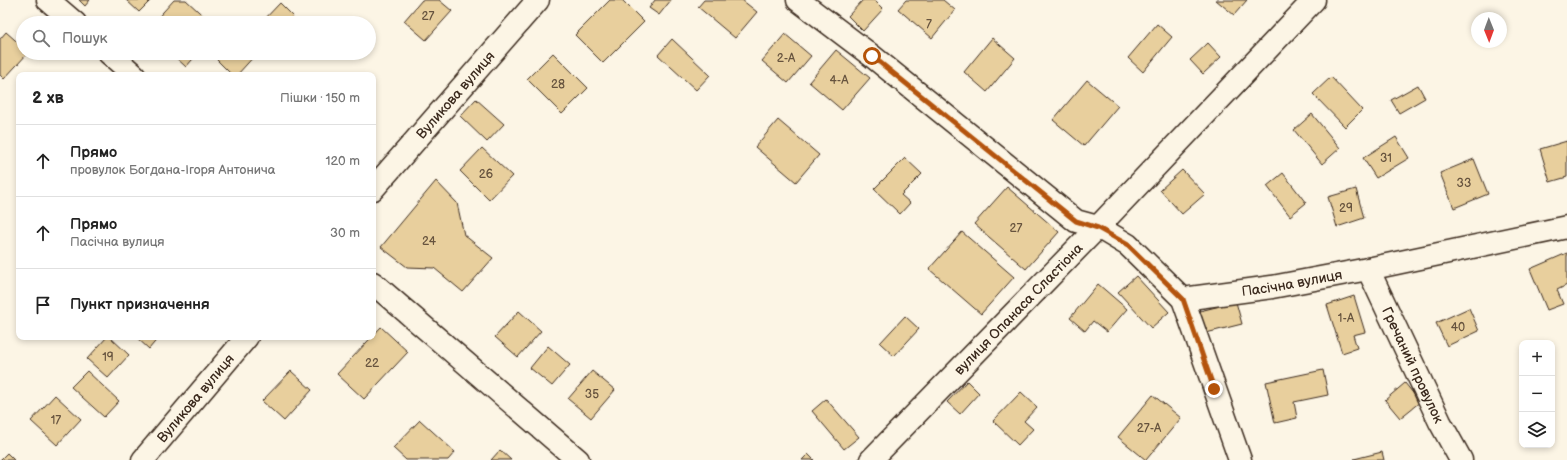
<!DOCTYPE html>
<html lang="uk">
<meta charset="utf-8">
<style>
:root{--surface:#fff;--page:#f2f2f2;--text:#222;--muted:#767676;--line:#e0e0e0}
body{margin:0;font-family:"Balsamiq Sans",sans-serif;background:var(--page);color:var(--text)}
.controls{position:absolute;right:12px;bottom:12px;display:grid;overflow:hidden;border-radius:8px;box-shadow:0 2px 6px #0003}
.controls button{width:36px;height:36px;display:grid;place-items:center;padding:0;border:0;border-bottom:1px solid var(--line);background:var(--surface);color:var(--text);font:20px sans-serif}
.compass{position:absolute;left:1471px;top:12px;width:36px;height:36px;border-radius:50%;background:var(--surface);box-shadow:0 2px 6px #0003;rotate:179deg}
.stop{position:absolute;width:12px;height:12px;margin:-9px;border:3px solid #b45309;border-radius:50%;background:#fff}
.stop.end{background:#b45309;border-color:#fff;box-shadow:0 1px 4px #0008}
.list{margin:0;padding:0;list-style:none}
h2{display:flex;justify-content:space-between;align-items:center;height:52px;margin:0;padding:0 16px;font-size:17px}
h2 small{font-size:13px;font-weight:400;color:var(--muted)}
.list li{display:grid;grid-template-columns:26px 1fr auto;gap:12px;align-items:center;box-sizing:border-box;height:72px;padding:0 16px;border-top:1px solid var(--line)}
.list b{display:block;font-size:15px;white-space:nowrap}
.list p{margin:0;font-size:13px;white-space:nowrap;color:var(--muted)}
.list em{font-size:13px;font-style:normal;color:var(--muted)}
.icon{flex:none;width:22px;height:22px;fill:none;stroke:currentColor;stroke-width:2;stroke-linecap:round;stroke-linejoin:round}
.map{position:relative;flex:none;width:1567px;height:460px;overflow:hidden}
.search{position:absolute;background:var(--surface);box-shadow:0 2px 6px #0003;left:16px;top:16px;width:360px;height:44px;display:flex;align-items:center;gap:10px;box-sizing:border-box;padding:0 14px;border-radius:22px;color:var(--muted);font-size:15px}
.panel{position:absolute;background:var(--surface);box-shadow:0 2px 6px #0003;left:16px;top:72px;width:360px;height:268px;border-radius:8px}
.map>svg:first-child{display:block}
.building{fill:#e8cf9d;stroke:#3b2a1e}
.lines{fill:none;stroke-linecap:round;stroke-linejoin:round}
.minor-casing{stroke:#3b2a1e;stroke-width:25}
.minor{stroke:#fcf5e5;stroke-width:22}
.route{stroke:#b45309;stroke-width:5}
.labels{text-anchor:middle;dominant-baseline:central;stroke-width:3;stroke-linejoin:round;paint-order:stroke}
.number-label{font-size:12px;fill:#66533e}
.street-label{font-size:14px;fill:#3b2a1e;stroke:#fcf5e5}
</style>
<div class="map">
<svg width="1567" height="460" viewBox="0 0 1567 460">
<rect width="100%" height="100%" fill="#fcf5e5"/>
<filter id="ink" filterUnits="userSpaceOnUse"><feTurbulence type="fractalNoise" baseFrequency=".025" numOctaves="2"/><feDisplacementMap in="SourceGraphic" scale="8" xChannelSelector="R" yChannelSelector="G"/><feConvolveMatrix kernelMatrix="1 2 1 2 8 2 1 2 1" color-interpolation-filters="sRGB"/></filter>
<g filter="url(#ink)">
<g class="building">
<polygon points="79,0 90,0 85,6"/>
<polygon points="126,0 151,0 139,12"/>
<polygon points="174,0 186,0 211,23 153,23"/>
<polygon points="422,0 439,0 452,11 426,40 404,21"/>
<polygon points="610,0 622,0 644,22 603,63 575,35"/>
<polygon points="655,0 671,0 659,15 649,8"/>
<polygon points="704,0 742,0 757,12 735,38 698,7"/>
<polygon points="863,0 874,0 883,9 863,31 848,16"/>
<polygon points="906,0 943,0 955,10 932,38 898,9"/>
<polygon points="1216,0 1247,0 1234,15"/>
<polygon points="280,3 293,16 287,23 261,23"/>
<polygon points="1157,24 1172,37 1143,72 1128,58"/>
<polygon points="6,32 23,47 23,53 28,53 4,79 0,75 0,39"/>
<polygon points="785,34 811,56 788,83 762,61"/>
<polygon points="992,38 1015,58 987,92 964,72"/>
<polygon points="672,39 710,75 696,90 658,55"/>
<polygon points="1208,43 1221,57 1203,74 1190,60"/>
<polygon points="836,50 870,78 842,110 809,82"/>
<polygon points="171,53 198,53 186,67"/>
<polygon points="223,53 257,53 237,75 232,75 217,60"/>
<polygon points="553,53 588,88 562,114 527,79"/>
<polygon points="1331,77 1362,110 1345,127 1313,94"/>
<polygon points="1087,80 1118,106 1084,146 1053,120"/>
<polygon points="1418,85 1425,98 1399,113 1391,100"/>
<polygon points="476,99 504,124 487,142 460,116"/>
<polygon points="1312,114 1340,148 1322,164 1294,130"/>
<polygon points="778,120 819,155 796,182 755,147"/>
<polygon points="1396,137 1409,158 1376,178 1363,158"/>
<polygon points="1567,141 1567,177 1550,182 1540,149"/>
<polygon points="482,148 512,176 489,200 460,171"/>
<polygon points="905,158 922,174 901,195 910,203 900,214 874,189"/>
<polygon points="1474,159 1488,194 1454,208 1440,173"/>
<polygon points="1182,170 1205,194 1182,214 1160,190"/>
<polygon points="1283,173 1306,203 1290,216 1267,186"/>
<polygon points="436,181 457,203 464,235 493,258 463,292 434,268 407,267 381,247"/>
<polygon points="1007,187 1059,232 1026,269 974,224"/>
<polygon points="1356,189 1364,218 1337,227 1328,197"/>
<polygon points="962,232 1014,277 981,314 929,269"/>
<polygon points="1567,253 1567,285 1557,290 1563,304 1547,310 1530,269"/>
<polygon points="1136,276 1169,312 1151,328 1118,292"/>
<polygon points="1098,284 1127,309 1107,332 1093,321 1085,331 1070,318"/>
<polygon points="1354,296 1365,332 1353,335 1357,348 1342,353 1327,305"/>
<polygon points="1236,302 1242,324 1206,333 1200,311"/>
<polygon points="1469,308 1479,331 1447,346 1436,323"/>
<polygon points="519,311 541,331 518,357 495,337"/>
<polygon points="905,316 919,329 894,356 880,343"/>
<polygon points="381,327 408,352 364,399 337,374"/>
<polygon points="107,337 110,337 129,355 108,378 87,359"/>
<polygon points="136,337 159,337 149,349"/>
<polygon points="548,346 570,365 552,386 530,368"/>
<polygon points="1323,370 1328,395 1294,402 1297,418 1275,423 1266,382"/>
<polygon points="87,371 119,401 104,417 71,387"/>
<polygon points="291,371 312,390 284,421 262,401"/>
<polygon points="592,371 615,390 591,418 568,399"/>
<polygon points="967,381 979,393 960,414 947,402"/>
<polygon points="1405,383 1420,402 1400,418 1385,400"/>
<polygon points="1021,392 1037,407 1024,421 1033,429 1018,445 993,421"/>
<polygon points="55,395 81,419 57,445 31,421"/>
<polygon points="1153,395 1181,418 1146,460 1118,437"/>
<polygon points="826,399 859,437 844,449 812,411"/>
<polygon points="420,420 455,452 448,460 406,460 393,448"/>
<polygon points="500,450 511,460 491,460"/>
<polygon points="1382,452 1384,460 1355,460 1354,459"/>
<polygon points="7,453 14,460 0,460"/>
<polygon points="808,454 814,460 802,460"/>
</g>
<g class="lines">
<g class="minor-casing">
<g id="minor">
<polyline points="48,0 75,23"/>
<polyline points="798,0 872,56 1076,221 1098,227 1128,245 1183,299 1240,460"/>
<polyline points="109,53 134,75"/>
<path id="s1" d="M373 189 538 0"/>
<path id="s2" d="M1368 269 1440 422 1461 460"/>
<polyline points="373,283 578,460"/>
<path id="s3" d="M1183 299 1272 287 1368 269 1567 227"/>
<path id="s4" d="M143 460 247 337"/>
<path id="s5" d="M871 460 1098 227 1314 0"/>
</g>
</g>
<use href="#minor" class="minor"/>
</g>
</g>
<g class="lines" filter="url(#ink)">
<polyline class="route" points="872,56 1076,221 1098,228 1128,245 1183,299 1214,389"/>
</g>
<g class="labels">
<g class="number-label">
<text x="428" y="16">27</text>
<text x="929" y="24">7</text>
<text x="786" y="58">2-А</text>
<text x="839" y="80">4-А</text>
<text x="558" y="84">28</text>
<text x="1386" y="158">31</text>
<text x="486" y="174">26</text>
<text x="1464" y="183">33</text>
<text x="1346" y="208">29</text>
<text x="1016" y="228">27</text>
<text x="429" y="241">24</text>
<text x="1346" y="318">1-А</text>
<text x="1458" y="327">40</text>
<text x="108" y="357">19</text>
<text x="372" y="363">22</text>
<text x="592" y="394">35</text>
<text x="56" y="420">17</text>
<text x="1149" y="428">27-А</text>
</g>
<g class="street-label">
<text stroke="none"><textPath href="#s1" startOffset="125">Вуликова вулиця</textPath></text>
<text stroke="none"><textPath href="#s3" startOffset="110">Пасічна вулиця</textPath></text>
<text stroke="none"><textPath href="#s5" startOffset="211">вулиця Опанаса Сластіона</textPath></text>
<text stroke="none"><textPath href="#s2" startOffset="106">Гречаний провулок</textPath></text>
<text stroke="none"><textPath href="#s4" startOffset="81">Вуликова вулиця</textPath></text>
</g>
</g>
</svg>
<div class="controls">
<button>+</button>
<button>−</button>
<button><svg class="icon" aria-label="layers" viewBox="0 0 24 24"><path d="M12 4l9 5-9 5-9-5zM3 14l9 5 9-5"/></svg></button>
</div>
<svg class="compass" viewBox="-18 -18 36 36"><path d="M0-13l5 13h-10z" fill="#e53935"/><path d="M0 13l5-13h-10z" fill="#767676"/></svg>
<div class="stop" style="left:872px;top:56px"></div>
<div class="stop end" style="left:1214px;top:389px"></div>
<div class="search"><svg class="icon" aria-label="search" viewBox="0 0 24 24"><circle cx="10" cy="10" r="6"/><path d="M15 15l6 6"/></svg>Пошук</div>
<section class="panel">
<h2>2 хв<small>Пішки · 150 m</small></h2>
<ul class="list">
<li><svg class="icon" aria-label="ahead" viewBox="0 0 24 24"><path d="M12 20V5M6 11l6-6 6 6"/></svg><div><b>Прямо</b><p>провулок Богдана-Ігоря Антонича</p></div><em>120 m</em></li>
<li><svg class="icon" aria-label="ahead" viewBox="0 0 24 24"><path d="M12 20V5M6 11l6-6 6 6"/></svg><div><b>Прямо</b><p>Пасічна вулиця</p></div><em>30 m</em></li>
<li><svg class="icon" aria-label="arrive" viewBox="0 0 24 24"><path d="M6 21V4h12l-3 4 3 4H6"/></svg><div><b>Пункт призначення</b></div></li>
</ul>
</section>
</div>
